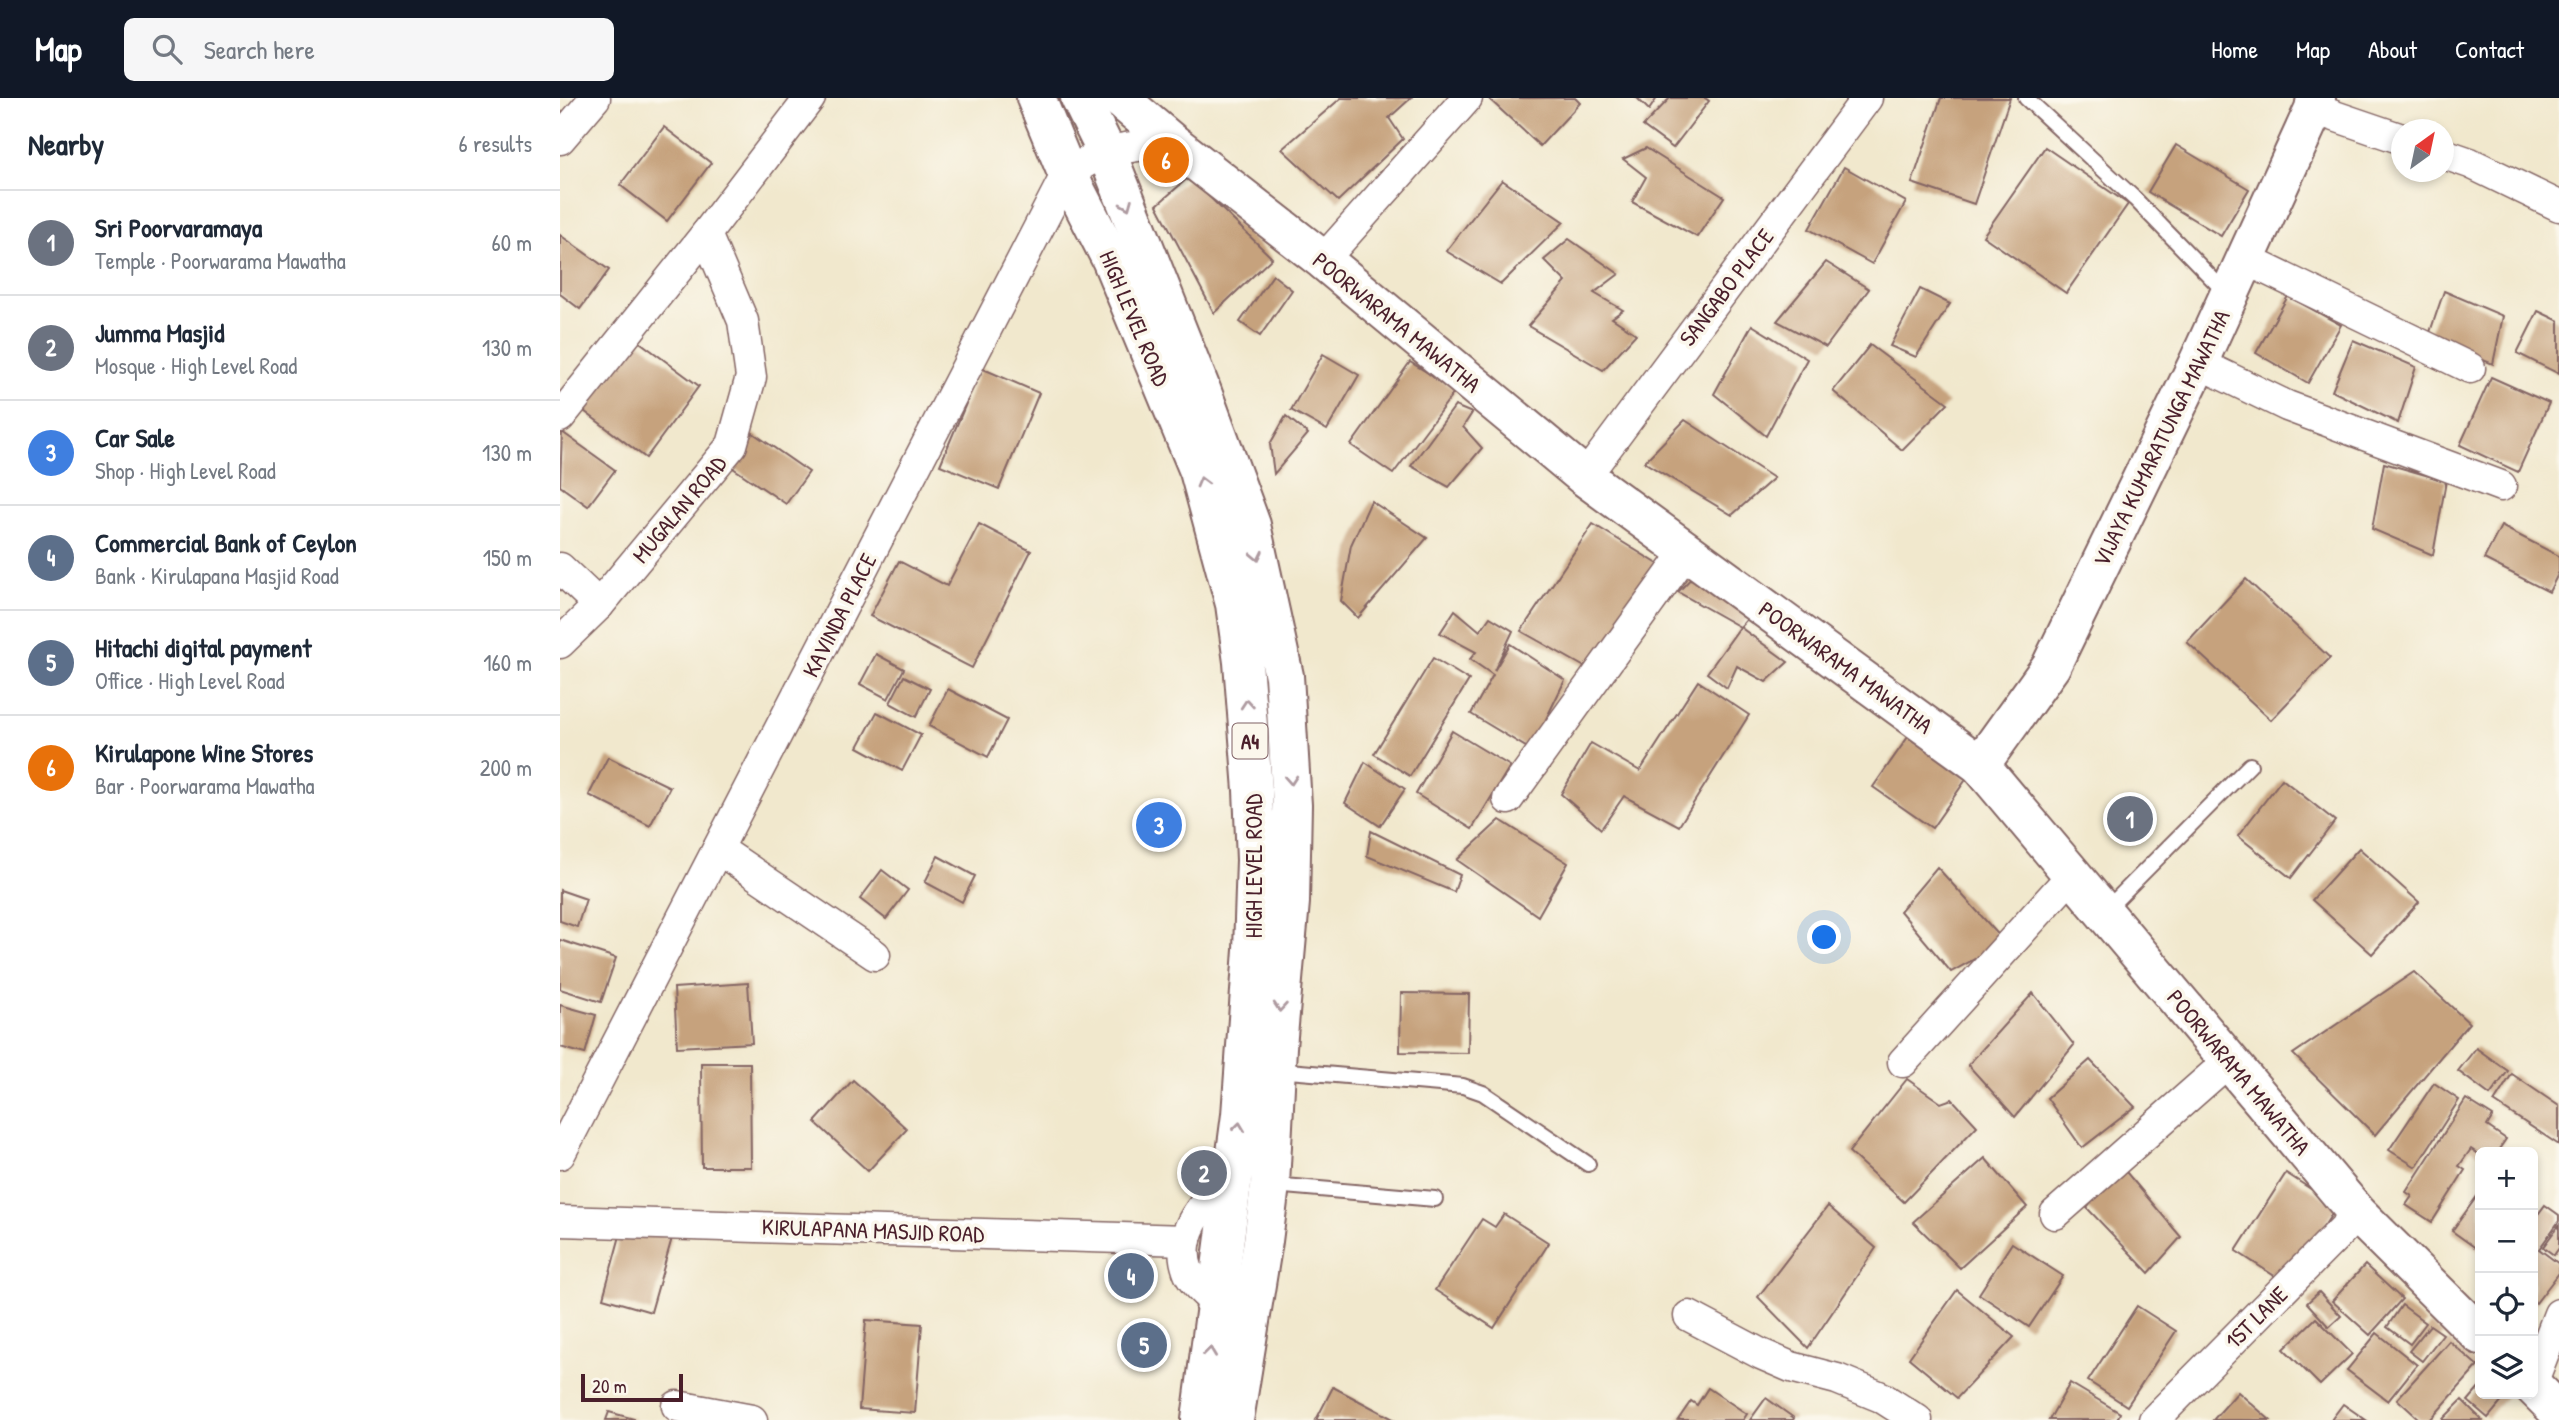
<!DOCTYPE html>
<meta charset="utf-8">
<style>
:root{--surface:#fff;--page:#f6f6f7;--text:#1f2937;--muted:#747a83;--line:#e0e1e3;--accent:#111827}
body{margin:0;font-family:"Patrick Hand",sans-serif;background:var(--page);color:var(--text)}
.controls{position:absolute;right:21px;bottom:21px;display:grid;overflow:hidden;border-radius:10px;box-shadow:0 4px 10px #0003}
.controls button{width:63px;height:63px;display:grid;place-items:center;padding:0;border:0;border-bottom:2px solid var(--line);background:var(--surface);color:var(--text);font:35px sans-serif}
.compass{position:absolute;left:1831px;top:21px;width:63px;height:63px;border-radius:50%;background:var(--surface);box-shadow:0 4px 10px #0003;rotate:33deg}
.scale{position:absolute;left:21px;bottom:18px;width:102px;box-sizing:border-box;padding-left:7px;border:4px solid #4a1f2b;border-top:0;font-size:19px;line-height:24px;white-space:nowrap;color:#4a1f2b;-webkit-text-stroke:5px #fbf7ec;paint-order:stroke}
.you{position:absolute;left:1265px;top:840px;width:24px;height:24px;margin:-18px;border:5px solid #fff;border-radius:50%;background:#1a73e8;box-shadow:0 0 0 10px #1a73e833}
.badge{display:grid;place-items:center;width:46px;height:46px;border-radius:50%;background:var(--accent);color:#fff;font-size:23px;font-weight:700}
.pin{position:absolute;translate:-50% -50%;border:4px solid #fff;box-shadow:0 2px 7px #0006}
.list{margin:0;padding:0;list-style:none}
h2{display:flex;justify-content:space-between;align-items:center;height:91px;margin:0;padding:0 28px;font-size:30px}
h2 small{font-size:23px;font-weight:400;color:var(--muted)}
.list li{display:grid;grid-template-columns:46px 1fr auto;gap:21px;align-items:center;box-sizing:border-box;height:105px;padding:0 28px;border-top:2px solid var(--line)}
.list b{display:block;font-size:26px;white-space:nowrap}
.list p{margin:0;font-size:23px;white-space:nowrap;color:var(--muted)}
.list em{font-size:23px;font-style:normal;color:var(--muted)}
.icon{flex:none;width:38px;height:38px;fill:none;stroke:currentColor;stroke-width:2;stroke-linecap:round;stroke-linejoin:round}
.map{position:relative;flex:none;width:1999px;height:1322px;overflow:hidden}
header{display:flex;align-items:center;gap:42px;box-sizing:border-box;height:98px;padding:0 35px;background:var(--accent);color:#fff}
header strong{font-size:33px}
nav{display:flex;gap:38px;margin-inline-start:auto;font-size:24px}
.search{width:490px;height:63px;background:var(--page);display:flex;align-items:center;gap:18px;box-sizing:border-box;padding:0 24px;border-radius:10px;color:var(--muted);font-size:26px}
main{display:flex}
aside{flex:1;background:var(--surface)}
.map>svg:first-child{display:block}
.building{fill:#c6a27d}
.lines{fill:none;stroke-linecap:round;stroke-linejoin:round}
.service-casing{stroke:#846564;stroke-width:18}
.minor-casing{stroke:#846564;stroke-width:33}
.secondary-casing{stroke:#846564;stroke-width:42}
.trunk-casing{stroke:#846564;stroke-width:42}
.service{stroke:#fff;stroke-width:14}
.minor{stroke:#fff;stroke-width:30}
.secondary{stroke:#fff;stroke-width:38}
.trunk{stroke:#fff;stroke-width:38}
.oneway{stroke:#ae9aa0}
.labels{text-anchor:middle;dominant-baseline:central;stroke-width:7;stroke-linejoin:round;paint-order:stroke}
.shield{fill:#fbf7ec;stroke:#7f6065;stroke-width:2}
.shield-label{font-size:21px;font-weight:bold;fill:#4a1f2b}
.street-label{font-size:23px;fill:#4a1f2b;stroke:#fbf7ec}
</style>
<header>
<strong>Map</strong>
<div class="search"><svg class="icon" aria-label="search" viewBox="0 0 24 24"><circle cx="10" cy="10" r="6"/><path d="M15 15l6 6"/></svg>Search here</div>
<nav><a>Home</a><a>Map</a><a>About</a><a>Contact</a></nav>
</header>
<main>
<aside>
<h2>Nearby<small>6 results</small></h2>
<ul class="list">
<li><span class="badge" style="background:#6b7280">1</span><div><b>Sri Poorvaramaya</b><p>Temple · Poorwarama Mawatha</p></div><em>60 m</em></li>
<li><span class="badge" style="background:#6b7280">2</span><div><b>Jumma Masjid</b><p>Mosque · High Level Road</p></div><em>130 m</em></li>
<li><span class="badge" style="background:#3f7fe0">3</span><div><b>Car Sale</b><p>Shop · High Level Road</p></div><em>130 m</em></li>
<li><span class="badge" style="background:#5c6f8a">4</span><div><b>Commercial Bank of Ceylon</b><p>Bank · Kirulapana Masjid Road</p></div><em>150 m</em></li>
<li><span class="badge" style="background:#5c6f8a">5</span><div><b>Hitachi digital payment</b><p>Office · High Level Road</p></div><em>160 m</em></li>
<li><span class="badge" style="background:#e8710a">6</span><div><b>Kirulapone Wine Stores</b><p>Bar · Poorwarama Mawatha</p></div><em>200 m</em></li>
</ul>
</aside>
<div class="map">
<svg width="1999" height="1322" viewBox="0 0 1999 1322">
<rect width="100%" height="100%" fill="#fbf7ec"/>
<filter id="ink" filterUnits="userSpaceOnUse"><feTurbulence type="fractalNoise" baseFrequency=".0143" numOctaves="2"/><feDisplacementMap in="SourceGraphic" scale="14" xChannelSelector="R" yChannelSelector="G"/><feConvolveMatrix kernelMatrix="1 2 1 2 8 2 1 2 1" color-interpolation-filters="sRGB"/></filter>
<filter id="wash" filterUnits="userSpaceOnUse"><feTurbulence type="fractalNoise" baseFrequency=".00686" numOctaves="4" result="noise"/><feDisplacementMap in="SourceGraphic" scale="28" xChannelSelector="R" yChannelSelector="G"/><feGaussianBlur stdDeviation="1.57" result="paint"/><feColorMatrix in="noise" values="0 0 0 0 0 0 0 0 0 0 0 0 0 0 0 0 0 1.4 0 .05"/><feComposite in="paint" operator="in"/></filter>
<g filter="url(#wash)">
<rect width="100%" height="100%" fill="#f1e8cd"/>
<g id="blocks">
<g class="building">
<polygon points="781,0 851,0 829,20 843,41 778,103 722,51"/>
<polygon points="928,0 1015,0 1020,5 980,48"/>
<polygon points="1077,0 1097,0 1089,12"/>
<polygon points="1110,0 1145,0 1149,3 1113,50 1083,28"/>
<polygon points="1381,0 1450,0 1414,106 1352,85"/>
<polygon points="104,29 151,65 107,123 60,87"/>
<polygon points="1616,47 1689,91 1661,138 1588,94"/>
<polygon points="1485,49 1568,106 1506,195 1423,138"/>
<polygon points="1086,50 1164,99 1137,139 1072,104 1086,79 1063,61"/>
<polygon points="1284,69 1346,104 1312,166 1249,131"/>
<polygon points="629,79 712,160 654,215 597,107"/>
<polygon points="942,82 1004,124 941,186 886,153"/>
<polygon points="0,137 49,172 20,211 0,196"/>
<polygon points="1009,141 1059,176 1034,195 1063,212 1052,220 1076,236 1043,272 968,228 1006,184 984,162"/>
<polygon points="1266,164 1309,191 1266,249 1217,223"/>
<polygon points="713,177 732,192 700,238 680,224"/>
<polygon points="1360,191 1390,206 1356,259 1330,248"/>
<polygon points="1884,193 1943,218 1933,266 1868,240"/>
<polygon points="1728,198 1781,227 1748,285 1696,255"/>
<polygon points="1978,213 1999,223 1999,276 1957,255"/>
<polygon points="1192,227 1247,261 1206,338 1154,296"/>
<polygon points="77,242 139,288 86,360 24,313"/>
<polygon points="1793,242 1856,269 1838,325 1772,293"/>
<polygon points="1310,247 1388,305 1342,352 1273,293"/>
<polygon points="763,256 799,277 767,332 731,312"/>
<polygon points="850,264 896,292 833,376 791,347"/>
<polygon points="421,270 479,295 439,391 380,367"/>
<polygon points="1931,279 1989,305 1958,374 1900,347"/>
<polygon points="895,308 912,315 903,329 922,350 889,389 851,368"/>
<polygon points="726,318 748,336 714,376 710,346"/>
<polygon points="1125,322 1214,380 1172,417 1084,364"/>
<polygon points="2,334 55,372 28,408 0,388"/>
<polygon points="193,335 249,374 226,406 170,368"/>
<polygon points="1824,365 1886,383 1873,457 1812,431"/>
<polygon points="811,403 867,440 798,520 781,503 791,447"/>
<polygon points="419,426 471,453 412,570 310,518 339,463 387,488"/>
<polygon points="1033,426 1106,471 1030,572 961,533"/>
<polygon points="1941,428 1999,458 1999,474 1989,494 1924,461"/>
<polygon points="1138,473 1196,511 1180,529 1228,564 1206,584 1177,568 1167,590 1147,575 1180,529 1118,494"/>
<polygon points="1686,481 1770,560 1711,622 1627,544"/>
<polygon points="895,512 920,533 930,519 953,533 934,573 950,546 1005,582 971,652 911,616 933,577 910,561 916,554 880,535"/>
<polygon points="316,556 344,571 328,601 300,586"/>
<polygon points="873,560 909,582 850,678 814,656"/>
<polygon points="344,578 370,591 356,619 330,605"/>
<polygon points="1138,583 1189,617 1119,728 1064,698 1041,731 1001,696 1031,645 1080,673"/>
<polygon points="388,591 447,622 428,659 369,628"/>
<polygon points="317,614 361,637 342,673 298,649"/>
<polygon points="892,633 950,668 912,731 856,696"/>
<polygon points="1348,639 1407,680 1372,730 1313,689"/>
<polygon points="48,659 110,689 90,728 29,697"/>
<polygon points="805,664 845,691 820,728 785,705"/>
<polygon points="1722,681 1775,723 1731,780 1678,738"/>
<polygon points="940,722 1008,765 978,818 897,762"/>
<polygon points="811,733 900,777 894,794 807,758"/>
<polygon points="1799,750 1859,804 1812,856 1752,802"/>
<polygon points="378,758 415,778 402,804 365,784"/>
<polygon points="1377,769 1445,844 1391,874 1340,813"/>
<polygon points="322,772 348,792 326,821 300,801"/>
<polygon points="0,792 26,801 17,829 0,823"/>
<polygon points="0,842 56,860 41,904 0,891"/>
<polygon points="1854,874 1909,925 1815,1037 1733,956"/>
<polygon points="188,885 192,945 117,949 114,890"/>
<polygon points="841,895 909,896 908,955 840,954"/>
<polygon points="1473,895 1514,947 1455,1019 1408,967"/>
<polygon points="0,907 36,917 25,956 0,949"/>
<polygon points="1916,950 1948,973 1930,997 1898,973"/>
<polygon points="1530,962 1575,1009 1522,1050 1487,1000"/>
<polygon points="141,965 190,965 191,1069 142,1069"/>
<polygon points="1952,976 1999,1008 1999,1047 1934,1004"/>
<polygon points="1347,981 1381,1005 1392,1001 1417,1028 1344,1104 1289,1054"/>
<polygon points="293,982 347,1031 308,1073 255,1024"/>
<polygon points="1874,985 1899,1002 1856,1069 1829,1052"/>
<polygon points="1906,1001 1933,1018 1927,1028 1946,1041 1937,1054 1920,1054 1920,1057 1911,1051 1899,1068 1905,1072 1872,1124 1846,1107 1852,1098 1846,1094"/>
<polygon points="1425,1060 1467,1109 1400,1170 1353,1124"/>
<polygon points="1561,1068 1621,1139 1589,1175 1527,1110"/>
<polygon points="1726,1075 1777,1108 1727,1186 1676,1153"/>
<polygon points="1920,1094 1920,1153 1892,1133"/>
<polygon points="1985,1107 1999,1117 1999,1123 1979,1151 1999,1166 1999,1175 1976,1205 1973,1203 1973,1123"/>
<polygon points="1268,1108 1316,1150 1248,1250 1198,1199"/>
<polygon points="944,1116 989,1145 934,1230 875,1192 922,1121 935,1129"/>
<polygon points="63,1127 112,1140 91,1214 43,1200"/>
<polygon points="1999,1127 1999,1150 1994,1157 1983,1149"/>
<polygon points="1452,1145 1503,1178 1469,1229 1419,1196"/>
<polygon points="1805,1167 1842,1201 1810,1237 1772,1203"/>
<polygon points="1397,1192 1454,1239 1397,1300 1349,1260"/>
<polygon points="1759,1194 1781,1218 1769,1229 1747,1205"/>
<polygon points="1842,1207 1866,1225 1850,1246 1827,1229"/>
<polygon points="1577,1208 1616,1233 1567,1308 1528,1283"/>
<polygon points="1756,1220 1792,1256 1760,1287 1724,1251"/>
<polygon points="306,1222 362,1226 355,1315 299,1311"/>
<polygon points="1870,1227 1883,1236 1862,1263 1849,1253"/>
<polygon points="1817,1235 1857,1267 1828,1303 1787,1272"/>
<polygon points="1889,1243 1918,1268 1870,1322 1860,1322 1837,1301"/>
<polygon points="1510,1285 1560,1315 1557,1322 1489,1322"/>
<polygon points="773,1289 835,1322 756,1322"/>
<polygon points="1920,1289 1920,1296 1948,1296 1928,1320 1908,1303"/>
<polygon points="1148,1290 1187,1316 1183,1322 1118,1322 1131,1303 1137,1307"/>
<polygon points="1678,1294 1710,1322 1653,1322"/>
<polygon points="1206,1300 1234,1320 1233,1322 1190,1322"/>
<polygon points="1902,1302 1922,1322 1882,1322"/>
<polygon points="1783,1306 1806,1322 1771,1322"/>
<polygon points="49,1314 74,1321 74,1322 46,1322"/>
</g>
</g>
</g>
<g filter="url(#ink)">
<use href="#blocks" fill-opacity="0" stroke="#846564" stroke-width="2"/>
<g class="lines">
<g class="service-casing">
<g id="service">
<polyline points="1466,0 1575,101 1668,197"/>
<polyline points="1545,813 1690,667"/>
<polyline points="717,972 903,988 923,995 1028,1066"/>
<polyline points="713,1087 875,1101"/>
</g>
</g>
<g class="minor-casing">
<g id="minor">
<polyline points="1754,11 1842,41"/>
<polyline points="0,41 35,0"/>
<polyline points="1884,56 1910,65 1999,108"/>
<polyline points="1685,161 1910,270"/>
<polyline points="763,162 907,0"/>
<polyline points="1638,265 1727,308 1941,388"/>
<polyline points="0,319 146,136 250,0"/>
<polyline points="1025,379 1307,0"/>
<polyline points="0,470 39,507"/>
<polyline points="0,545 39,507 172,347 191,279 183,223 146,136"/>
<polyline points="948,701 1127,453"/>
<polyline points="158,751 315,857"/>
<polyline points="1343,964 1513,776"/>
<polyline points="0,1056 507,75 546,53 610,43"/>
<polyline points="1495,1116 1670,962"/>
<polyline points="0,1123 626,1142"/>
<path d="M656 1206C648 1197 632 1185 628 1173 613 1132 648 1102 673 1075"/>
<polyline points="1129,1218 1201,1256 1231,1269 1277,1281 1321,1299 1357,1322"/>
<polyline points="1973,1283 1999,1216"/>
<polyline points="117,1308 192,1322"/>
<polyline points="1594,1322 1798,1116"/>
</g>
</g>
<g class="secondary-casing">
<g id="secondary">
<polyline points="559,0 610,43 763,162 1025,379 1420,667 1798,1116 1920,1237"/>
<polyline points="1420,667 1491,568 1638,265 1754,11 1756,0"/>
<polyline points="1973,1288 1999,1314"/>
</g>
</g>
<g class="trunk-casing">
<g id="trunk">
<polyline points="476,0 507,75 551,161 639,373 675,506 683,564 693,692 696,762 693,852 681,1017 641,1322"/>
<polyline points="520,0 546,53 642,294 691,427 724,578 732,707 730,804 717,949 710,1087 703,1143 674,1322"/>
</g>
</g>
<use href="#service" class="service"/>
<use href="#minor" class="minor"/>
<use href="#secondary" class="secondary"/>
<use href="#trunk" class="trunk"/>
</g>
<defs><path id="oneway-chevron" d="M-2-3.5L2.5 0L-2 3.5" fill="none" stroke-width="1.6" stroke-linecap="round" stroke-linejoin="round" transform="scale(1.75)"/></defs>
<g class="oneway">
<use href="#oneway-chevron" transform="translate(567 107) rotate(68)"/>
<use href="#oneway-chevron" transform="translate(642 384) rotate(-105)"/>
<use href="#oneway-chevron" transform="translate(697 458) rotate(78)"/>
<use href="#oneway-chevron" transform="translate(687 606) rotate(-95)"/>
<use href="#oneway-chevron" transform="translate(731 682) rotate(86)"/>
<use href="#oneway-chevron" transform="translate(720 909) rotate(95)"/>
<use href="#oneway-chevron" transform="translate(679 1029) rotate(-83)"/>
<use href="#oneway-chevron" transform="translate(650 1254) rotate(-83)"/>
</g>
</g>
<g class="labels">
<rect class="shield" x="672.5" y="625.5" width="35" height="35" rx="5"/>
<g class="shield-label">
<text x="690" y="643">A4</text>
</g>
<g class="street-label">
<text transform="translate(1166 189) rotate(-53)">SANGABO PLACE</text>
<text transform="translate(575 220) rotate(67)">HIGH LEVEL ROAD</text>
<text transform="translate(837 224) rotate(39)">POORWARAMA MAWATHA</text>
<text transform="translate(1601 340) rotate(-64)">VIJAYA KUMARATUNGA MAWATHA</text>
<text transform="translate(119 411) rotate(-50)">MUGALAN ROAD</text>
<text transform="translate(279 517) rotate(-63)">KAVINDA PLACE</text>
<text transform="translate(1286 569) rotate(36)">POORWARAMA MAWATHA</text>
<text transform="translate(693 768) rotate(-90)">HIGH LEVEL ROAD</text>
<text transform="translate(1679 974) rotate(50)">POORWARAMA MAWATHA</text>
<text transform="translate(313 1132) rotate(2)">KIRULAPANA MASJID ROAD</text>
<text transform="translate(1696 1219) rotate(-45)">1ST LANE</text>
</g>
</g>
</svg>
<div class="controls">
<button>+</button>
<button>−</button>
<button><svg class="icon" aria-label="locate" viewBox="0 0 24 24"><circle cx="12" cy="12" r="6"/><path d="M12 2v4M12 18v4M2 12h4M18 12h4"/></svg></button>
<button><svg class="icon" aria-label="layers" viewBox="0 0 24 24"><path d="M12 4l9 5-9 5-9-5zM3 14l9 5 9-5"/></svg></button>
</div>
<svg class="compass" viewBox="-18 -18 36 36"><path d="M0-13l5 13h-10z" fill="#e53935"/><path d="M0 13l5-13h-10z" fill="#747a83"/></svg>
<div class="scale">20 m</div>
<div class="you"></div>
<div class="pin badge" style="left:1570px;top:721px;background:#6b7280">1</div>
<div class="pin badge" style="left:644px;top:1075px;background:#6b7280">2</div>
<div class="pin badge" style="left:599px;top:727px;background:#3f7fe0">3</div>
<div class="pin badge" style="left:571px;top:1178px;background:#5c6f8a">4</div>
<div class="pin badge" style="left:584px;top:1247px;background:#5c6f8a">5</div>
<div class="pin badge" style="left:606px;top:62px;background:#e8710a">6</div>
</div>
</main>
